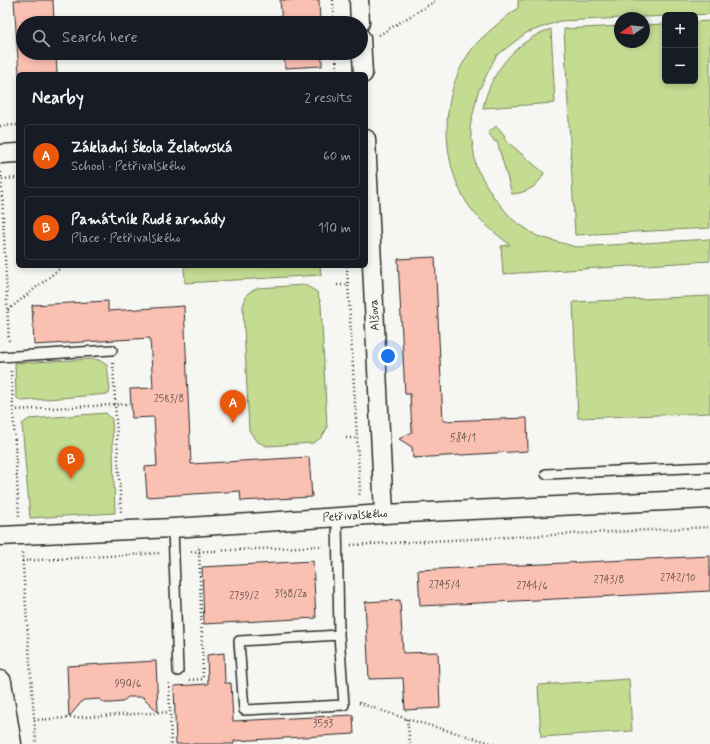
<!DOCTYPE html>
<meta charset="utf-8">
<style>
:root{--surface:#171b24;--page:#20242c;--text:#f1f3f6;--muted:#9ea1a6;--line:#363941;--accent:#ea580c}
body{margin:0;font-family:Mynerve,sans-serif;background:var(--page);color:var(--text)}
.controls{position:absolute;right:12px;top:12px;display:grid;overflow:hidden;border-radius:6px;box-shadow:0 2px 6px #0003}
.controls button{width:36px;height:36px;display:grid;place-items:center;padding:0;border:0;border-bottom:1px solid var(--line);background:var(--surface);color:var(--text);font:20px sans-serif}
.compass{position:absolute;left:614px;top:12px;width:36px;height:36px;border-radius:50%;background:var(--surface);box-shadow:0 2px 6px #0003;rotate:256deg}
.you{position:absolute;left:388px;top:356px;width:14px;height:14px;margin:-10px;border:3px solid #fff;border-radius:50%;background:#1a73e8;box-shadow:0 0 0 6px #1a73e833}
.badge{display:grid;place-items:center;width:26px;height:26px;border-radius:50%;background:var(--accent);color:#fff;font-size:13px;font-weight:700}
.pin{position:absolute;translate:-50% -33px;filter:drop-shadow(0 1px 2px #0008)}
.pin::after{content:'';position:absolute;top:21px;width:14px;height:12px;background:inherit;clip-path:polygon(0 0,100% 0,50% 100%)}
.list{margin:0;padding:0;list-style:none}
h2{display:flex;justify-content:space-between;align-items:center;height:52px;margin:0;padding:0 16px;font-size:17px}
h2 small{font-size:13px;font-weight:400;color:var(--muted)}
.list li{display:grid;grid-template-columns:26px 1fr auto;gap:12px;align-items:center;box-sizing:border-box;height:64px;margin:0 8px 8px;padding:0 8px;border:1px solid var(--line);border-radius:6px}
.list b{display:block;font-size:15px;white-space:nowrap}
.list p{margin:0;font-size:13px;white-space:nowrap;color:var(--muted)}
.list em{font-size:13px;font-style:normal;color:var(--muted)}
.icon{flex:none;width:22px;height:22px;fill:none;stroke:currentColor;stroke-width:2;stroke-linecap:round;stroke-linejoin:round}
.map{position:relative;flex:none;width:710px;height:744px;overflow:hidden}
.search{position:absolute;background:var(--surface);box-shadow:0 2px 6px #0003;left:16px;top:16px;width:352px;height:44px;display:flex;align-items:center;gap:10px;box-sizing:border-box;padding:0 14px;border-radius:22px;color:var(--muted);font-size:15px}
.panel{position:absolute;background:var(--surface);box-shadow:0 2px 6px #0003;left:16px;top:72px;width:352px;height:196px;border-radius:6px}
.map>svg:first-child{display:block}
.green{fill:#c4dc92;stroke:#78845e}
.building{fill:#fac0b1;stroke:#2b2b2b}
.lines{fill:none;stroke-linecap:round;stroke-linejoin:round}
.service-casing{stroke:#2b2b2b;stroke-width:12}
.minor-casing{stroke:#2b2b2b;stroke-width:21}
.secondary-casing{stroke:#2b2b2b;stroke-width:25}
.path{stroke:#2b2b2b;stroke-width:2.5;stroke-dasharray:1 3;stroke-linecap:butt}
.service{stroke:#f6f6f2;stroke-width:9}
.minor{stroke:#f6f6f2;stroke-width:18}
.secondary{stroke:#f6f6f2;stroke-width:22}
.labels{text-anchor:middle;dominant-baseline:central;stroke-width:3;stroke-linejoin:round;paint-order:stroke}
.number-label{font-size:10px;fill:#5f504c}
.street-label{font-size:12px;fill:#2b2b2b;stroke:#f6f6f2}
</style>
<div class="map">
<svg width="710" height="744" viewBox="0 0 710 744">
<rect width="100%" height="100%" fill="#f6f6f2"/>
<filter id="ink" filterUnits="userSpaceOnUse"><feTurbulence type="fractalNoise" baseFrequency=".025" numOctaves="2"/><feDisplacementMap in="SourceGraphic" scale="8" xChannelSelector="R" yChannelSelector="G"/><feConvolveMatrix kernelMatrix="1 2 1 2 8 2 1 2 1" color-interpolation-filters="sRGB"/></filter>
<g filter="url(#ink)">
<g class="green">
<path d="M518 0H710V14L560 21 526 33 496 56 478 92 470 127 476 167 492 195 513 220 537 236 576 247 710 239V261L503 274 501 246 510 245C494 232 478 220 467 203 438 157 440 85 477 43 489 30 504 19 518 8Z"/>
<polygon points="710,21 710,228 575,235 564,29 620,26 620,42 644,42 644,25 665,24 665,81 695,81 695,22"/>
<path d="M551 29 555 103 483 108C490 73 516 40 551 29Z"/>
<path d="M497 126 505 136 503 138 544 173C538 187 526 193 512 194L497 141 495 142 488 132Z"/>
<polygon points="184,266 320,266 321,275 185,283"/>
<polygon points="305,285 317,292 321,304 327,428 322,437 313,443 267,446 256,441 249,430 243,306 247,294 257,288"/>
<polygon points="710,296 710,413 578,418 573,302"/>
<polygon points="92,359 99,360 107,365 110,390 109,394 22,401 18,399 16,396 15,363"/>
<polygon points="106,413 112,419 115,513 30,518 22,424 29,419"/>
<polygon points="629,679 632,731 541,737 538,685"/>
</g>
<g class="building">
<polygon points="14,0 53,0 54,23 23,23 23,53 56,53 57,74 19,74"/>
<polygon points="280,0 319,0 320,23 282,23"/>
<polygon points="284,53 322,53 322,66 285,68"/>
<polygon points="435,257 443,421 527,418 528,451 413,458 412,447 399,439 412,432 410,394 405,394 398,259"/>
<polygon points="108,301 108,311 184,306 191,464 309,457 312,497 241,501 240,491 147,497 145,467 157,466 154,417 132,418 130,389 153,388 150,338 34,345 32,305"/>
<polygon points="710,556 710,591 420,606 418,570"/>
<polygon points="313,561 316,618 204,624 202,567"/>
<polygon points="400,600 403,653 438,652 440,708 405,710 403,678 369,679 365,602"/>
<polygon points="224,653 225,683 231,683 233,721 353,715 354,734 234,741 234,744 176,744 174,686 208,684 207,655"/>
<polygon points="156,661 158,712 143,697 128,697 122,702 112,703 104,703 100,699 83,700 69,717 67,666"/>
</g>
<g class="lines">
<g class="service-casing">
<g id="service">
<polyline points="0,357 112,350"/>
<polyline points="546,474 710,467"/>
<polyline points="337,518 339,635 239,641 244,710 344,705 339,635"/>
<polyline points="173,528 178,671"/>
</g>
</g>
<g class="minor-casing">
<g id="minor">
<polyline points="359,0 360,23"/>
<polyline points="361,38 363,74"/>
<polyline points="366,139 384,514"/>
<polyline points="0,154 18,153"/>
<polyline points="0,536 173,528 384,514 710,499"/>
</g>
</g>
<g class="secondary-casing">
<polyline id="secondary" points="0,682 10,744"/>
</g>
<g class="path">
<polyline points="333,0 334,23"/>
<polyline points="379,35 437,0"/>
<polyline points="336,53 337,74"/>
<polyline points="0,126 18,125"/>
<polyline points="1,172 9,342"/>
<polyline points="2,179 18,178"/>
<polyline points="347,266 360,490 359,497"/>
<polyline points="337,285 348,285"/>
<polyline points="8,310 63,266"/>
<polyline points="113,363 121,512"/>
<polyline points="11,371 19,516"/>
<polyline points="13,410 131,404"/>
<polyline points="346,438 357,438"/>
<polyline points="351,545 710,527"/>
<polyline points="187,552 324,546"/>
<polyline points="22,553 36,744"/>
<polyline points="22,561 160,553"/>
<polyline points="189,680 203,679 199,545"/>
<polyline points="169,683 171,744"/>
<polyline points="359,703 407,719 495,744"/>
<polyline points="407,719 410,744"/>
<polyline points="34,720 169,712"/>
</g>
<use href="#service" class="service"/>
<use href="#minor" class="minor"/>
<use href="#secondary" class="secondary"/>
</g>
</g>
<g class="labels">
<g class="number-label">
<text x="169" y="399">2583/8</text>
<text x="463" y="438">584/1</text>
<text x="678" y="578">2742/10</text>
<text x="609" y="580">2743/8</text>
<text x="445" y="585">2745/4</text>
<text x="532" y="586">2744/6</text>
<text x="291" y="594">3138/2a</text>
<text x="244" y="596">2759/2</text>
<text x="128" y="684">990/6</text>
<text x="323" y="724">3553</text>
</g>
<g class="street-label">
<text transform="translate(375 315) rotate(-93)">Alšova</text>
<text transform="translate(355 516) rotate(-4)">Petřivalského</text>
</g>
</g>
</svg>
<div class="controls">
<button>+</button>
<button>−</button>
</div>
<svg class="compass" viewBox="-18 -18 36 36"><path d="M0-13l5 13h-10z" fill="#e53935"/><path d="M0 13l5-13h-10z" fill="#9ea1a6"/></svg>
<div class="you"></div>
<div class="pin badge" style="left:233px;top:423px">A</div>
<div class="pin badge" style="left:71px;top:479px">B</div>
<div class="search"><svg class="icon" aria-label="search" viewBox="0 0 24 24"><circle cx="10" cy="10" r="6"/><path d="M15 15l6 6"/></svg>Search here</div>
<section class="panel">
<h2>Nearby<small>2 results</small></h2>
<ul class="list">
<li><span class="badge">A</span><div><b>Základní škola Želatovská</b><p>School · Petřivalského</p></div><em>60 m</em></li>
<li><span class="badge">B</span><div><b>Památník Rudé armády</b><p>Place · Petřivalského</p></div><em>110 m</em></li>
</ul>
</section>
</div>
